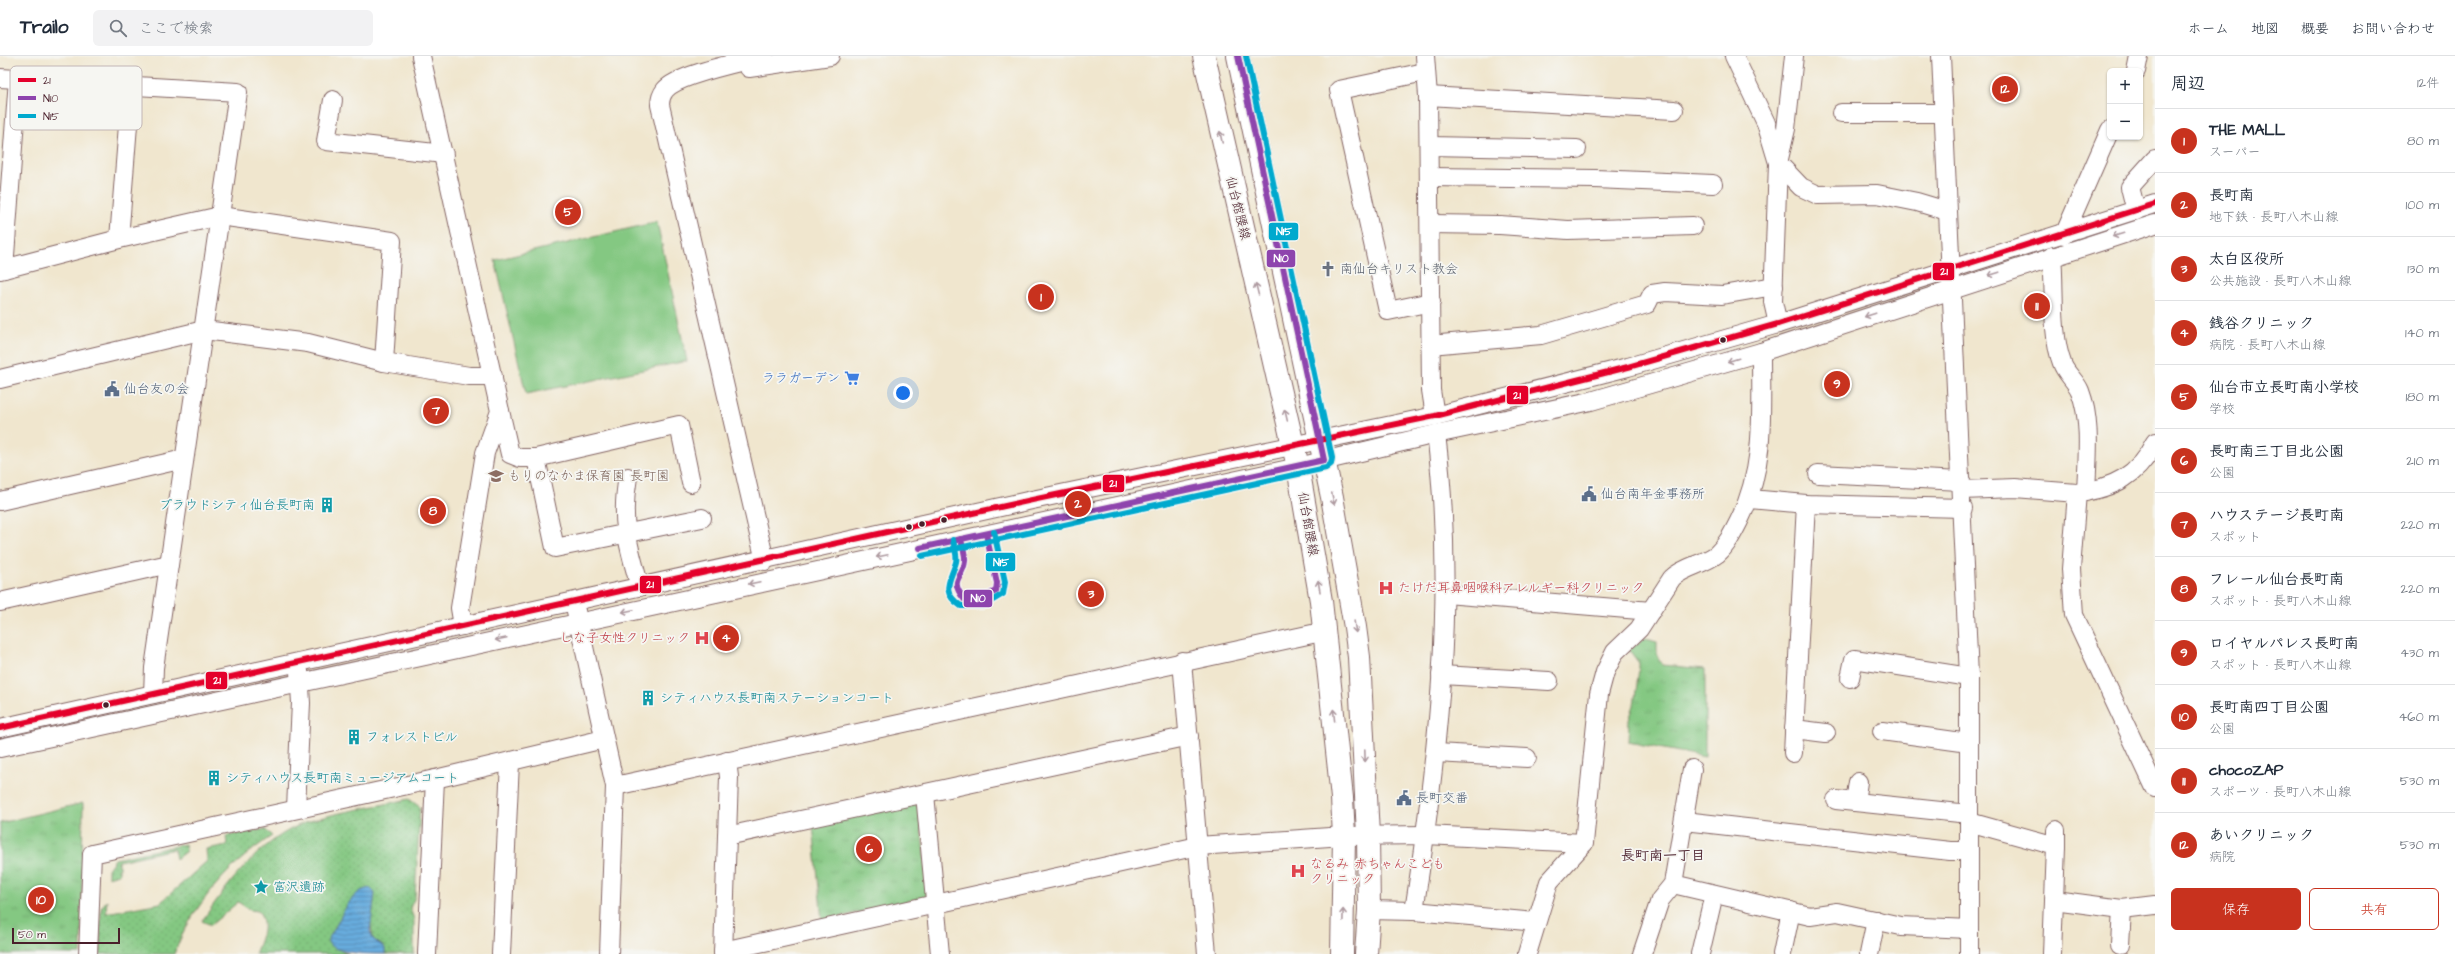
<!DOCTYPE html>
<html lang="ja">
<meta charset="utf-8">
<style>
:root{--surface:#fff;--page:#f2f2f3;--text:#1f2937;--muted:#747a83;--line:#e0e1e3;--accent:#c8321e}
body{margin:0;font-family:"Architects Daughter","Klee One",sans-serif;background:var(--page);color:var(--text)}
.controls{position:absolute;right:12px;top:12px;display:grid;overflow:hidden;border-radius:6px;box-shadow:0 1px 3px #0004}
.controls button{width:36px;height:36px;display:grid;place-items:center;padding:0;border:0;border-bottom:1px solid var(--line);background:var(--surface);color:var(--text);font:20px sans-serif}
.scale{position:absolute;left:12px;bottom:10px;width:108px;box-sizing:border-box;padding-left:4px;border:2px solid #4a1f2b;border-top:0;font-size:11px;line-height:14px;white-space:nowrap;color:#4a1f2b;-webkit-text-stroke:3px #f6f6f2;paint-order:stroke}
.you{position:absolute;left:903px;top:337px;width:14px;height:14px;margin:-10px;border:3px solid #fff;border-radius:50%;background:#1a73e8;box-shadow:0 0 0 6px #1a73e833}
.badge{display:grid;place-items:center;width:26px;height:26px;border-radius:50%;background:var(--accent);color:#fff;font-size:13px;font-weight:700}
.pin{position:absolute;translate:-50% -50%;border:2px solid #fff;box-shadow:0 1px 4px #0006}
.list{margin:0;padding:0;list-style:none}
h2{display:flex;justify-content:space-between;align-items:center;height:52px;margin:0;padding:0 16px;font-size:17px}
h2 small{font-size:13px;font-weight:400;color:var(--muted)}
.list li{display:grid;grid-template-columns:26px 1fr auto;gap:12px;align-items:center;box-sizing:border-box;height:64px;padding:0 16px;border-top:1px solid var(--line)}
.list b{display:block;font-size:15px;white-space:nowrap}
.list p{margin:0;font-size:13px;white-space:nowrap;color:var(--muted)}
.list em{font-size:13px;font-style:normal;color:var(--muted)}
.actions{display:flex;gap:8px;padding:12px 16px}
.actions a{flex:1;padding:9px 0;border:1px solid var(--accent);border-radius:6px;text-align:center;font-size:14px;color:var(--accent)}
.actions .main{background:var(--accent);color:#fff}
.icon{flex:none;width:22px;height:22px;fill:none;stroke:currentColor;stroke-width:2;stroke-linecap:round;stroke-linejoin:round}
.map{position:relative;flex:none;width:2155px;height:898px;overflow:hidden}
header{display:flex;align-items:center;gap:24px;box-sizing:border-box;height:56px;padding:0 20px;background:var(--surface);border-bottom:1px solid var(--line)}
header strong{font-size:19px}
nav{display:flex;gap:22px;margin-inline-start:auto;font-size:14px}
.search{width:280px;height:36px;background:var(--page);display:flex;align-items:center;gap:10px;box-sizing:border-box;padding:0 14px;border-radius:6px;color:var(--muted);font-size:15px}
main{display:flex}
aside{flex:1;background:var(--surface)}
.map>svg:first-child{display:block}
.grass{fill:url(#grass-dots);stroke:#677456}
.park{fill:url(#park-tufts);stroke:#677456}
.pitch{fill:#84c882;stroke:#677456}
.water{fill:url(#water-rules);stroke:#596684}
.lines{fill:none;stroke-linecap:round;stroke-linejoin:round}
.minor-casing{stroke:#846564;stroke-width:20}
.major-casing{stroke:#846564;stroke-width:24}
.minor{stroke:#fff;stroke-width:18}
.major{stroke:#fff;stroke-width:22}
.bus-1-casing{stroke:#f6f6f2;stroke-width:9}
.bus-2-casing{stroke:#f6f6f2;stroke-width:9}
.bus-3-casing{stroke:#f6f6f2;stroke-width:9}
.bus-1{stroke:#e4002b;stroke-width:6}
.bus-2{stroke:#8e44ad;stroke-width:6}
.bus-3{stroke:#00a9ce;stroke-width:6}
.oneway{stroke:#ae9aa0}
.bus-dot{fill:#4a1f2b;stroke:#f6f6f2;stroke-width:1.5}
.labels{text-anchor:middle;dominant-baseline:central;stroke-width:3.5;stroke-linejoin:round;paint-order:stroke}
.street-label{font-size:13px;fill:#4a1f2b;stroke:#f6f6f2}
.worship-label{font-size:13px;fill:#5b616d;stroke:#f6f6f2;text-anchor:start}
.shop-label{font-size:13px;fill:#366cbe;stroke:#f6f6f2;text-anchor:end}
.service-label{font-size:13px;fill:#4e5e75;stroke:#f6f6f2;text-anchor:start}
.education-label{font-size:13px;fill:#785e54;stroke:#f6f6f2;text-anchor:start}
.culture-label{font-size:13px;fill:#0d838f;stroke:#f6f6f2;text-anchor:start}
.health-label{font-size:13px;fill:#be3a42;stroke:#f6f6f2;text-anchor:start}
.neighbourhood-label{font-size:14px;font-weight:bold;fill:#4a1f2b;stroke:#f6f6f2}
.key{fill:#f6f6f2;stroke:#c2b6b6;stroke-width:1}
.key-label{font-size:11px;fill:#4a1f2b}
.line-badge{stroke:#f6f6f2;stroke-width:1.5}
.badge-label{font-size:11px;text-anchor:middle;font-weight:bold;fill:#fff}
</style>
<header>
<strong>Trailo</strong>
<div class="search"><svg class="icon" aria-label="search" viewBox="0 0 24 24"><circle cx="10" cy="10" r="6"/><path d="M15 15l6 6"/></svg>ここで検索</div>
<nav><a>ホーム</a><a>地図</a><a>概要</a><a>お問い合わせ</a></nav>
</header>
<main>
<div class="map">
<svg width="2155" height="898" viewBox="0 0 2155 898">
<defs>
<pattern id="grass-dots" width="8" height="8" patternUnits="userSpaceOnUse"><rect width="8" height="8" fill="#84c882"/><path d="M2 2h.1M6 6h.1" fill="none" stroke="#74ab70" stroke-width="1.8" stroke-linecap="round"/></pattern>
<pattern id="park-tufts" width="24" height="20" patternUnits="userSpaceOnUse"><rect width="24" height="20" fill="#84c882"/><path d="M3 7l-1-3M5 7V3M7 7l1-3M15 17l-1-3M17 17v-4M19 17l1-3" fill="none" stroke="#74ab70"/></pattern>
<pattern id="water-rules" width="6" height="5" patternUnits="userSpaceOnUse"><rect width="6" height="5" fill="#68acdd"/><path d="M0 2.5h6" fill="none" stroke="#588bb3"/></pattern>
</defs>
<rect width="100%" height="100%" fill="#f6f6f2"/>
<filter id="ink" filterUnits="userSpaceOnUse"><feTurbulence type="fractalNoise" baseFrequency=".025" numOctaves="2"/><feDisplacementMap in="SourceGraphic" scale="8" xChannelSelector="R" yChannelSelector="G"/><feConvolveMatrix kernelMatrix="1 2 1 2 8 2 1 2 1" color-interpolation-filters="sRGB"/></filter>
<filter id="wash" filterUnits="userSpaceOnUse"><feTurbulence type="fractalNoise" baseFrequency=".012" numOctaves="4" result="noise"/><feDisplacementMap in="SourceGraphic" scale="16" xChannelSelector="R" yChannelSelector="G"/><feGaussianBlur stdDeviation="0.9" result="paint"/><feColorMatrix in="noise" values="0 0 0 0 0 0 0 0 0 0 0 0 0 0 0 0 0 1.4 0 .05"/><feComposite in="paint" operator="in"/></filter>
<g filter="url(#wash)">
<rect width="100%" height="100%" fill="#f0e6ce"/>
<g class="grass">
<path d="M409 743 420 751 415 841 410 852 414 863V898H385L384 891 373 883 370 863 351 844 328 884 343 896 348 898H255C260 885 269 867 258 855L250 854 238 846 211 869 202 865C228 827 262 782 307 766 339 755 375 751 409 743Z"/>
<path d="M265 773 272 780C229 808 192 850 174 898H100L101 852 107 844 106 857 160 847 207 805 206 793 227 789 226 780Z"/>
<polygon points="185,788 186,795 176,803 174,793 119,805 119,818 108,821 108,813 115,803"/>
</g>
<g class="park">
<polygon points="1645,583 1657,586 1657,599 1662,609 1705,613 1705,701 1628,686 1629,664 1634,649 1639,613 1639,607 1629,594"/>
<polygon points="83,747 81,898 0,898 0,767"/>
<polygon points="913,747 919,751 928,835 925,841 822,865 813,769"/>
</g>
<polygon class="pitch" points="657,166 687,305 526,338 495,204"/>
<path class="water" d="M370 832 375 837 370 875 373 883 385 892V898C371 898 325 898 328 883 340 868 347 835 370 832Z"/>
</g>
<g filter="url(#ink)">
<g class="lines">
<g class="minor-casing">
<g id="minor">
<polyline points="421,0 500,355 485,397 460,552 463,570"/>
<path d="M764 0C742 6 678 18 665 34 661 39 660 43 660 49L765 505"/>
<polyline points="1425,0 1428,40 1431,334 1435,360"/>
<polyline points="1734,0 1766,67 1778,107 1773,246 1778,268"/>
<polyline points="1794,0 1786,73 1778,107 1801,131 1818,139 1877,138 1917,146 1947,155"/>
<polyline points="1941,0 1969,621 1969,898"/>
<polyline points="749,12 830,0"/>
<polyline points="2136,15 2139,0"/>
<polyline points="1425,16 1339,34 1388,255 1431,246"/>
<polyline points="0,22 238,36 154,612 153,638"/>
<polyline points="1428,40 1674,54"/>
<polyline points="333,44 326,85 444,98"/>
<polyline points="1841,57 1943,57"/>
<polyline points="1429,90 1577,93"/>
<polyline points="1429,121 1595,123 1713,128"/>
<polyline points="2136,155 2130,131 2155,103"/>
<polyline points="1430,168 1500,169 1568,174 1693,170"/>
<polyline points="2064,179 2110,74"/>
<polyline points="119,183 131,31"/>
<path d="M2052 200C2055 231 2051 279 2062 307 2065 317 2076 325 2080 335 2092 366 2087 405 2086 436"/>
<polyline points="4,213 18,23"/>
<polyline points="0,214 119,183 220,160 392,185 384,306"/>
<polyline points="1430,289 1541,279 1647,248 1652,238 1665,236 1722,239 1774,230"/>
<polyline points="0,323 204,274 308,287 384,306 469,320 493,320"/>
<polyline points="500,355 510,398 520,402 536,402"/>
<polyline points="1818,418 1961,425"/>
<path d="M628 421C620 464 628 489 640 531"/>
<polyline points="691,427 679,369 536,402 555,492 702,462"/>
<path d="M1962 434 2015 432 2077 437C2114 432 2138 420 2155 386"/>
<polyline points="2077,437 2071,513 2074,559 2155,732"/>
<polyline points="1750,443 1806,448 1963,452"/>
<polyline points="0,445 184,403"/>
<polyline points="1446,538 1651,555"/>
<polyline points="0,546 169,508"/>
<polyline points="576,555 615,730 609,898"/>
<polyline points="1182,605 1207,898"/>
<polyline points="1441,619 1549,625"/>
<polyline points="1850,622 1854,603 1969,621"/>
<polyline points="0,672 1032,444 1435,360 1628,311 1778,268 2155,148"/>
<polyline points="1794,673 1826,677"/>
<polyline points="1882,675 1969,687"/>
<polyline points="0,692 1298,411 1436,378 1591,345 1761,296 2155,168"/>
<polyline points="1436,697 1527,702"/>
<polyline points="1793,697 1806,448"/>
<polyline points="615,730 1326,575"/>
<polyline points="925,738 940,898"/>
<polyline points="1836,744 1969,758"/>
<polyline points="1855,746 1858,726"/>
<polyline points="296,752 301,647 299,615"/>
<polyline points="1684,765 1950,795 1969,795"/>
<polyline points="1969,766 2056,790 2052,898"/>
<polyline points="727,780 1189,680"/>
<polyline points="2056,790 2056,774"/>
<polyline points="1673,828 1810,860 1837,856 1901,870 1969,873"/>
<polyline points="2054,844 2122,853 2155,849"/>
<polyline points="1369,854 1414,855 1536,866"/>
<path d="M1414 855C1438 698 1456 537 1436 378"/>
<polyline points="2120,889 2122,853"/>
<polyline points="723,895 1198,790 1344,780 1426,779 1584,787"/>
<polyline points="88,898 92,798 435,723 604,683"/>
<polyline points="427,898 435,723"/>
<polyline points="501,898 510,706"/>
<polyline points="723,898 729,721 727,705"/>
<path d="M1527 898 1549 826 1584 787 1599 638 1605 616 1615 596 1639 573 1672 522C1685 510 1703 509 1717 498 1727 489 1733 477 1739 465 1766 410 1761 356 1761 296"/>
<polyline points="1642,898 1660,844 1673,828 1692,713"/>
<polyline points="1700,898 1714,838"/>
<polyline points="1782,898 1791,855"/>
<polyline points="1869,898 1876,864"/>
</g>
</g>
<g class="major-casing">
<g id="major">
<polyline points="1204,0 1298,411 1321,545 1342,742 1344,780 1342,898"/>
<polyline points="1238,0 1332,441 1355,571 1359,601 1368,779 1369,854 1366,898"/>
</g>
</g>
<use href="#minor" class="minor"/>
<use href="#major" class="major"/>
<g class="bus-1-casing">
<polyline id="bus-1" points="0,672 1032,444 1435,360 1628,311 1778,268 2155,148"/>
</g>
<g class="bus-2-casing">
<g id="bus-2">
<path d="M961 483C962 490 966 499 965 505 963 524 948 522 964 543L981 542 996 535 997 527 986 478"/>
<polyline points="920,492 1324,404 1238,0"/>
</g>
</g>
<g class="bus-3-casing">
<g id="bus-3">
<path d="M953 484C954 491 958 500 956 506 951 524 939 535 961 550H983L1003 538 1005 526 994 476"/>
<polyline points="922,500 1326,412 1331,408 1332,402 1246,0"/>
</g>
</g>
<use href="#bus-1" class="bus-1"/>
<use href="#bus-2" class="bus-2"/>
<use href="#bus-3" class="bus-3"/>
</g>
<defs><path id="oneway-shaft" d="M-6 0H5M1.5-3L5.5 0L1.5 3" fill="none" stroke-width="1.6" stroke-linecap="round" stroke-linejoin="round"/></defs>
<g class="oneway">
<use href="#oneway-shaft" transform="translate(1221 81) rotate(-102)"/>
<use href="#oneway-shaft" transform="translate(2118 179) rotate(163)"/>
<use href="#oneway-shaft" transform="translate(1994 218) rotate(162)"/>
<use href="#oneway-shaft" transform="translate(1257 233) rotate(-104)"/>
<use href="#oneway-shaft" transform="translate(1870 259) rotate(162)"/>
<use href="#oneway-shaft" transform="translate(1733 304) rotate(163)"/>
<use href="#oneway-shaft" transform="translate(1286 359) rotate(-103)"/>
<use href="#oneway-shaft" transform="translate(1333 443) rotate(78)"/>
<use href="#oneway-shaft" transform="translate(882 500) rotate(168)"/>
<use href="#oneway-shaft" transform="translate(754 527) rotate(168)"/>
<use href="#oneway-shaft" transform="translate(1319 530) rotate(-100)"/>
<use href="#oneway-shaft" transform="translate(628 555) rotate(168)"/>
<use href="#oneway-shaft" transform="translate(1355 571) rotate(82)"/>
<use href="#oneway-shaft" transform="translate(501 583) rotate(168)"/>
<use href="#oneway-shaft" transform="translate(1334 659) rotate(-96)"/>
<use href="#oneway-shaft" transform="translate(1365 700) rotate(88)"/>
<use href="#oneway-shaft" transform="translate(1343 859) rotate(-89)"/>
</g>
</g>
<defs>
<g id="church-bare" transform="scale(1.2)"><path d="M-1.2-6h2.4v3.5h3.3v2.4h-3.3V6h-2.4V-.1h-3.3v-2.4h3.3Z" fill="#6b7280" stroke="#f6f6f2" stroke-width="2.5" paint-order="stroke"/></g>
<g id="supermarket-bare" transform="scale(1.2)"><path d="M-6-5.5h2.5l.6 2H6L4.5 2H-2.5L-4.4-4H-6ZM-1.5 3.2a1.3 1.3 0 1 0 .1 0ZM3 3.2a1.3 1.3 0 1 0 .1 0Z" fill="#3f7fe0" stroke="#f6f6f2" stroke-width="2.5" paint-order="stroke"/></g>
<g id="civic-bare" transform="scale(1.2)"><path d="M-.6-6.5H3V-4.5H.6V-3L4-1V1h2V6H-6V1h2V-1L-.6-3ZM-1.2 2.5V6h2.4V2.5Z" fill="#5c6f8a" stroke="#f6f6f2" stroke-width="2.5" paint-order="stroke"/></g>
<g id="school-bare" transform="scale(1.2)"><path d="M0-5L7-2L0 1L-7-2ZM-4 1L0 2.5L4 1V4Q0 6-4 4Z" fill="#8d6e63" stroke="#f6f6f2" stroke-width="2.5" paint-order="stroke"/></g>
<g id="building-bare" transform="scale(1.2)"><path d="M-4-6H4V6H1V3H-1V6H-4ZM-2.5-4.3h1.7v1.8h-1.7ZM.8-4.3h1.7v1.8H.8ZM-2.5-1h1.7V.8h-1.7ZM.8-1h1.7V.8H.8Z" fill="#0f9aa8" stroke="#f6f6f2" stroke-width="2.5" paint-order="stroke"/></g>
<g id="hospital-bare" transform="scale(1.2)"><path d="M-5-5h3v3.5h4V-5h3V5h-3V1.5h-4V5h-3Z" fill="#e0444e" stroke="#f6f6f2" stroke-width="2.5" paint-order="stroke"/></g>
<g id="sight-bare" transform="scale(1.2)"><path d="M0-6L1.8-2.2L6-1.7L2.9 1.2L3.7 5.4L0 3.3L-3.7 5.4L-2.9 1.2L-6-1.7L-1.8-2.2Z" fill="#0f9aa8" stroke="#f6f6f2" stroke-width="2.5" paint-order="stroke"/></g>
</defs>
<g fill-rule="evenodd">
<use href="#church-bare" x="1328" y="213"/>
<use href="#supermarket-bare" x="852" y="322"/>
<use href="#civic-bare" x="112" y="333"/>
<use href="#school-bare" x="496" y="420"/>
<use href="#civic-bare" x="1589" y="438"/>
<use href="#building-bare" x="327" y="449"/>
<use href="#hospital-bare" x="1386" y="532"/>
<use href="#hospital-bare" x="702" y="582"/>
<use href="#building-bare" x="648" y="642"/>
<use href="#building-bare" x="354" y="681"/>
<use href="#building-bare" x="214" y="722"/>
<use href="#civic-bare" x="1404" y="742"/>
<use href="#hospital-bare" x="1298" y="815"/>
<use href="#sight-bare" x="261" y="831"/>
</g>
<g class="bus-dot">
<circle cx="1723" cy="284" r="3.5"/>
<circle cx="944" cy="464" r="3.5"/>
<circle cx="922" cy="468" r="3.5"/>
<circle cx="909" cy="471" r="3.5"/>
<circle cx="106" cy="649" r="3.5"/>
</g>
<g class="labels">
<g class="street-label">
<text transform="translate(1238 152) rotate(76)">仙台館腰線</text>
<text transform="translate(1308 468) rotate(80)">仙台館腰線</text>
</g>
<g class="worship-label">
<text x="1340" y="213">南仙台キリスト教会</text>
</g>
<g class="shop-label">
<text x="840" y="322">ララガーデン</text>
</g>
<g class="service-label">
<text x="124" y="333">仙台友の会</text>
<text x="1601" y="438">仙台南年金事務所</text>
<text x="1416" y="742">長町交番</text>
</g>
<g class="education-label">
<text x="508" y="420">もりのなかま保育園 長町園</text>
</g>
<g class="culture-label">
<text x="315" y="449" text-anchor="end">プラウドシティ仙台長町南</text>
<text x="660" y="642">シティハウス長町南ステーションコート</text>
<text x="366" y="681">フォレストビル</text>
<text x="226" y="722">シティハウス長町南ミュージアムコート</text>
<text x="273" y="831">富沢遺跡</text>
</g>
<g class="health-label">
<text x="1398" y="532">たけだ耳鼻咽喉科アレルギー科クリニック</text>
<text x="690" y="582" text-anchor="end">しな子女性クリニック</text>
<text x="1310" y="808">なるみ 赤ちゃんこども<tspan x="1310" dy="15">クリニック</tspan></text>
</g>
<g class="neighbourhood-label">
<text x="1663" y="800">長町南一丁目</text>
</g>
</g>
<rect x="10" y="10" width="132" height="64" rx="6" class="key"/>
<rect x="18" y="22" width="18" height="4" fill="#e4002b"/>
<rect x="18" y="40" width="18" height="4" fill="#8e44ad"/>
<rect x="18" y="58" width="18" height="4" fill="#00a9ce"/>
<g class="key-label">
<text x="43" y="28">21</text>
<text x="43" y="46">N10</text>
<text x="43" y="64">N15</text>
</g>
<g class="line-badge">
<rect x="1268" y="166" width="31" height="19" rx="4" fill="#00a9ce"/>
<rect x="1266" y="193" width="30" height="19" rx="4" fill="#8e44ad"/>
<rect x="1932" y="206" width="23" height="19" rx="4" fill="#e4002b"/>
<rect x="1506" y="329" width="23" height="20" rx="4" fill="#e4002b"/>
<rect x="1102" y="418" width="23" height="19" rx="4" fill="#e4002b"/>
<rect x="985" y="496" width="31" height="20" rx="4" fill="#00a9ce"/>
<rect x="639" y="519" width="23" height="19" rx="4" fill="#e4002b"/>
<rect x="963" y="533" width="30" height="19" rx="4" fill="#8e44ad"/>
<rect x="205" y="615" width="23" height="19" rx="4" fill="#e4002b"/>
</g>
<g class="badge-label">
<text x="1284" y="179">N15</text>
<text x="1281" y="206">N10</text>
<text x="1944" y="219">21</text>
<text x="1517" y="343">21</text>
<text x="1113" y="431">21</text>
<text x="1001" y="510">N15</text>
<text x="650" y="532">21</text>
<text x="978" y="546">N10</text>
<text x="217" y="628">21</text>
</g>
</svg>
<div class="controls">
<button>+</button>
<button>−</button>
</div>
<div class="scale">50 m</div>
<div class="you"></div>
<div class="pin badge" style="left:1041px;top:241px">1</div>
<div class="pin badge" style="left:1078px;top:448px">2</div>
<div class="pin badge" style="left:1091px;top:538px">3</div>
<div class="pin badge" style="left:726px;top:582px">4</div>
<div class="pin badge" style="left:568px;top:156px">5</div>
<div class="pin badge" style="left:869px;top:793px">6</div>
<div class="pin badge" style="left:436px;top:355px">7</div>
<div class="pin badge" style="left:433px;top:455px">8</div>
<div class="pin badge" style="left:1837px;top:328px">9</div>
<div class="pin badge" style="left:41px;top:844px">10</div>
<div class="pin badge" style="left:2037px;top:250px">11</div>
<div class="pin badge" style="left:2005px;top:33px">12</div>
</div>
<aside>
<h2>周辺<small>12件</small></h2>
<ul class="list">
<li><span class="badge">1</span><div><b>THE MALL</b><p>スーパー</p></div><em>80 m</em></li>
<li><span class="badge">2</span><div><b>長町南</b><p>地下鉄 · 長町八木山線</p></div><em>100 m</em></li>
<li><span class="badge">3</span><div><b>太白区役所</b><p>公共施設 · 長町八木山線</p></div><em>130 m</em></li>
<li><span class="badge">4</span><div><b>銭谷クリニック</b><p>病院 · 長町八木山線</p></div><em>140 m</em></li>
<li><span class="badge">5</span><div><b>仙台市立長町南小学校</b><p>学校</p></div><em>180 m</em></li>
<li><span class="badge">6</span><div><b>長町南三丁目北公園</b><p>公園</p></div><em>210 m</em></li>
<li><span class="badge">7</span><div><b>ハウステージ長町南</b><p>スポット</p></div><em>220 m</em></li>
<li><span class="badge">8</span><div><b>フレール仙台長町南</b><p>スポット · 長町八木山線</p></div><em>220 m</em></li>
<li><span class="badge">9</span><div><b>ロイヤルパレス長町南</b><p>スポット · 長町八木山線</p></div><em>430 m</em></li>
<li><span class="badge">10</span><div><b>長町南四丁目公園</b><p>公園</p></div><em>460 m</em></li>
<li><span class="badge">11</span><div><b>chocoZAP</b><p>スポーツ · 長町八木山線</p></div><em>530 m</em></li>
<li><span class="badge">12</span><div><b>あいクリニック</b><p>病院</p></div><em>530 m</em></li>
</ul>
<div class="actions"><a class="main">保存</a><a>共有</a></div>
</aside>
</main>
